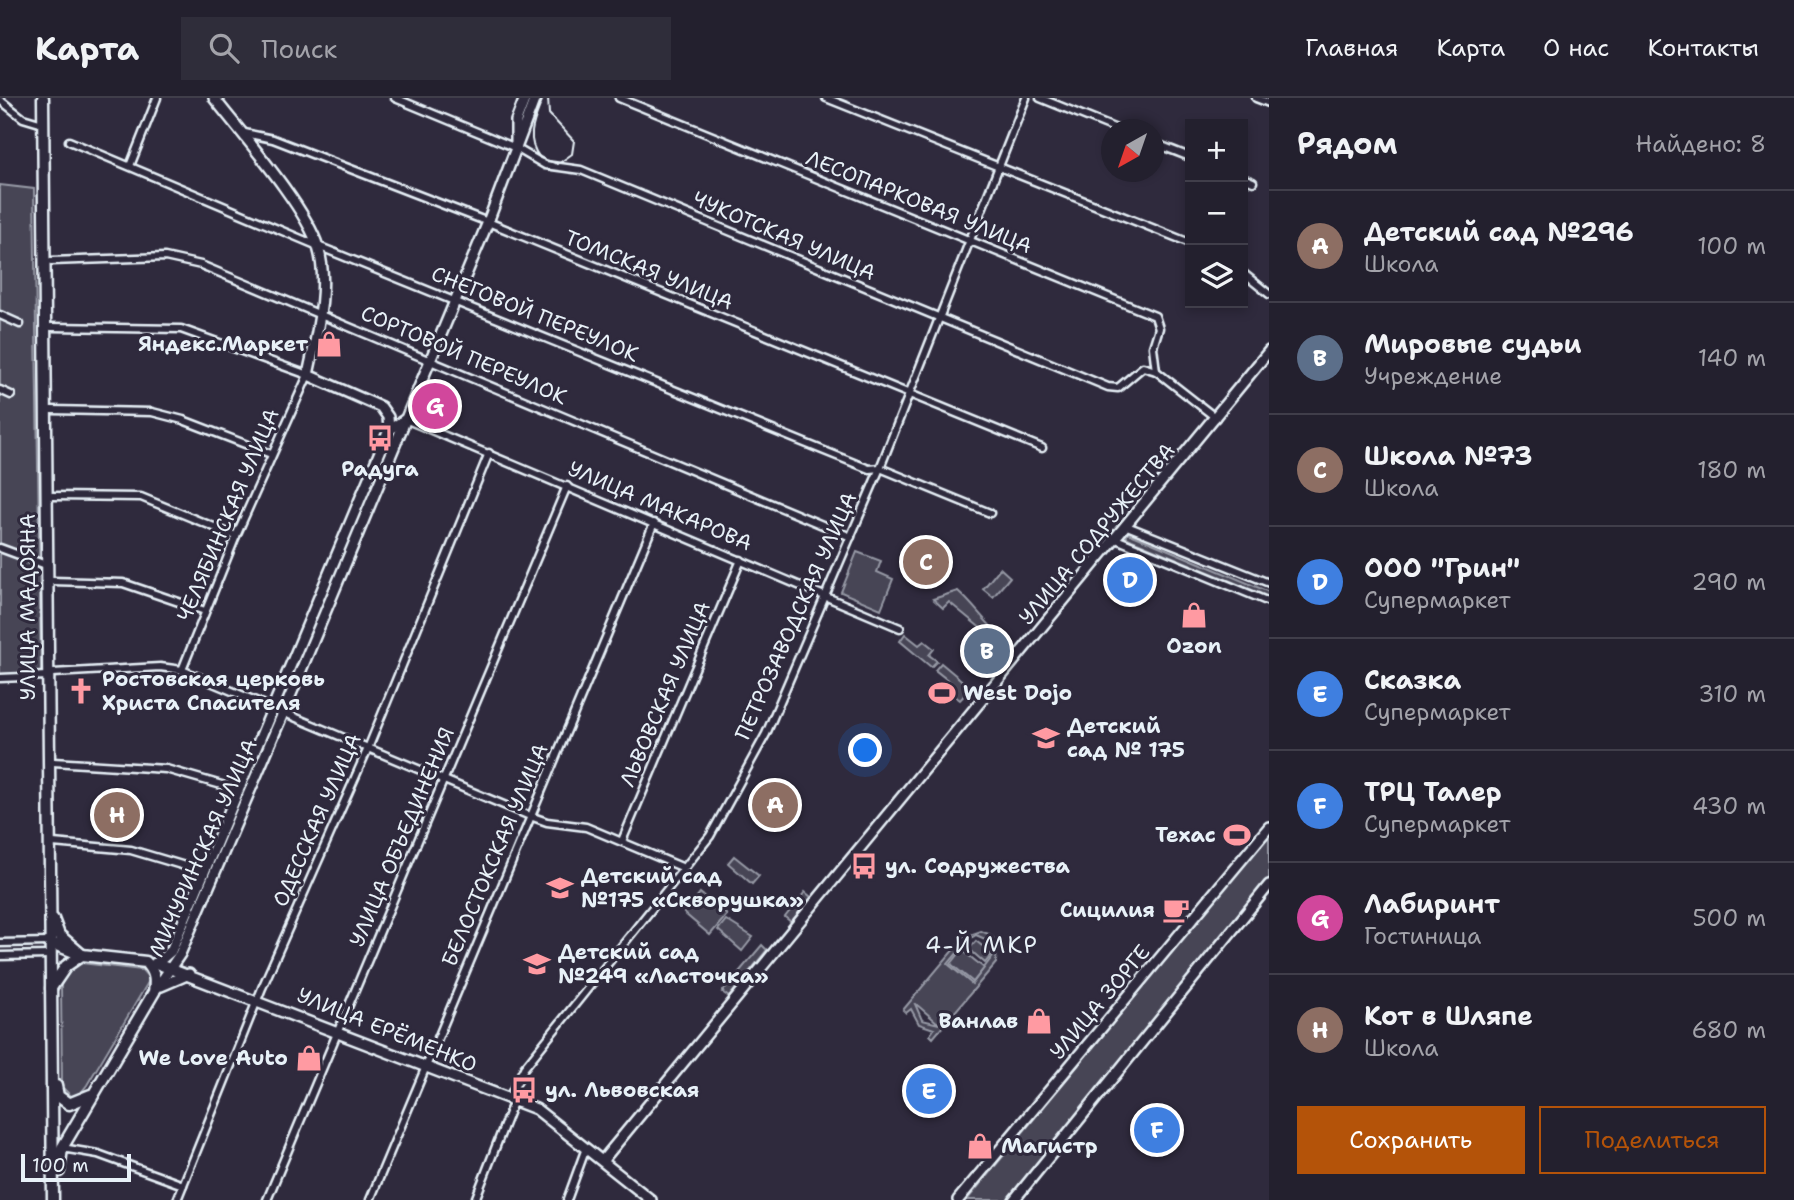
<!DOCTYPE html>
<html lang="ru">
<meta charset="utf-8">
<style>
:root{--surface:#23202e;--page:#2f2d3a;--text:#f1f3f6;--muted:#a3a3aa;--line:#403e4a;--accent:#b45309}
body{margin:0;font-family:"Shantell Sans",sans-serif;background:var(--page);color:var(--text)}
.controls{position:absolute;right:21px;top:21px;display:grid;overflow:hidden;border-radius:0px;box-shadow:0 4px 10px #0003}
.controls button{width:63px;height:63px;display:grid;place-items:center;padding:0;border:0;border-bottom:2px solid var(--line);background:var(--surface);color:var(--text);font:35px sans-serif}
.compass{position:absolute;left:1101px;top:21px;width:63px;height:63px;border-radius:50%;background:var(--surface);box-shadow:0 4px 10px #0003;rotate:220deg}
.scale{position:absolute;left:21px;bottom:18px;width:110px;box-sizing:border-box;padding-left:7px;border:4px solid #e8f1f8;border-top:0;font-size:19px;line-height:24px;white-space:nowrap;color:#e8f1f8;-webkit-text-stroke:5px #2f2a3d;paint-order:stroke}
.you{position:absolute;left:866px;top:653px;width:24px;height:24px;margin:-18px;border:5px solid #fff;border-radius:50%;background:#1a73e8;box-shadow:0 0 0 10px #1a73e833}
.badge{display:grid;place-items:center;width:46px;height:46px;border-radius:50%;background:var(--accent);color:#fff;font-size:23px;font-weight:700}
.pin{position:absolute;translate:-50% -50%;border:4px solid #fff;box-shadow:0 2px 7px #0006}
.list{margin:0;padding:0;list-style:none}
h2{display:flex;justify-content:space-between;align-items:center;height:91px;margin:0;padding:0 28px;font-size:30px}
h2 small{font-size:23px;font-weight:400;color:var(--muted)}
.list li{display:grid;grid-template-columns:46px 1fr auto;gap:21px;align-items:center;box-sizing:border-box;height:112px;padding:0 28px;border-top:2px solid var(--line)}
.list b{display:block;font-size:26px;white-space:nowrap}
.list p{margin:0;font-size:23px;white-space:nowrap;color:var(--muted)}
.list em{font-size:23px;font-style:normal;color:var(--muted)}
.actions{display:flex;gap:14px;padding:21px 28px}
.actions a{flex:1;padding:16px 0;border:2px solid var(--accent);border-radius:0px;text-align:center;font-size:24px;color:var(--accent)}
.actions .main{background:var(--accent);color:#fff}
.icon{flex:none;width:38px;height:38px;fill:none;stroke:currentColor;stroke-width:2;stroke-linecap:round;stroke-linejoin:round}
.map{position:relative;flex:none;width:1269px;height:1102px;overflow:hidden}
header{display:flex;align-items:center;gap:42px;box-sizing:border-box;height:98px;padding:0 35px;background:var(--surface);border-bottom:2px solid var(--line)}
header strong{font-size:33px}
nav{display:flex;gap:38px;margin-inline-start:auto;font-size:24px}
.search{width:490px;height:63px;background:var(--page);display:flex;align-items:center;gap:18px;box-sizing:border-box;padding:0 24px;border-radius:0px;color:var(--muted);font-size:26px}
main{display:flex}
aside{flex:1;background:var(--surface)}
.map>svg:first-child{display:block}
.green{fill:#464455;stroke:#979aa6;stroke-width:2;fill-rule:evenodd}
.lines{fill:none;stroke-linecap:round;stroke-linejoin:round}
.street-casing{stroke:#e8f1f8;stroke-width:11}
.secondary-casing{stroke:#e8f1f8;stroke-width:14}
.primary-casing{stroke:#e8f1f8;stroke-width:15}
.street{stroke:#2f2a3d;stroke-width:6}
.secondary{stroke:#2f2a3d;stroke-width:9}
.primary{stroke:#2f2a3d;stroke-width:10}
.tram{stroke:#e8f1f8;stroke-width:2}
.labels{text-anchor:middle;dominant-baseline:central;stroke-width:6;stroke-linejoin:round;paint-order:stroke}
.street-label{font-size:21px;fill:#e8f1f8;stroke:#2f2a3d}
.poi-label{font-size:21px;font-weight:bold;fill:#e8f1f8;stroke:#2f2a3d;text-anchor:start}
.neighbourhood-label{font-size:23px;letter-spacing:2px;fill:#e8f1f8;stroke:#2f2a3d}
</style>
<header>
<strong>Карта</strong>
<div class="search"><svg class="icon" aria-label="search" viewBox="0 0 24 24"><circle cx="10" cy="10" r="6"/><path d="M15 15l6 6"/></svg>Поиск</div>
<nav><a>Главная</a><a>Карта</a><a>О нас</a><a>Контакты</a></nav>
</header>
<main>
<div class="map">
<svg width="1269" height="1102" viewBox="0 0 1269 1102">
<rect width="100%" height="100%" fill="#2f2a3d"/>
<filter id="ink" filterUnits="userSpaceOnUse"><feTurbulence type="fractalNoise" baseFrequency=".0143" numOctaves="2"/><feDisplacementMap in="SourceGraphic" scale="14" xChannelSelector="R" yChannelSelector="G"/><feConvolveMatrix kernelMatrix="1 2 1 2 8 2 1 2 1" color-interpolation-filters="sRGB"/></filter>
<g filter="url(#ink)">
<g class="green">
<polygon points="0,87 34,91 41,575 0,576"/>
<polygon points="1128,435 1269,494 1269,499 1132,442 1126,439"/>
<polygon points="857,454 881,463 877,474 893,481 881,511 841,494"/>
<polygon points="1000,470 1010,479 993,499 983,491"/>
<path d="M958 493C975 508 986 526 1004 541L1000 546 949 504 943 510 933 501Z"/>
<polygon points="905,536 919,547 924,543 934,551 929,557 937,563 931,569 900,543"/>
<polygon points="941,565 971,590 960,602 945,590 950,584 935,572"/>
<polygon points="1269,736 1269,780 1008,1102 967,1102"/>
<polygon points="734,758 759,778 752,786 728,765"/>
<polygon points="805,794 811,799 791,824 785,819"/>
<polygon points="700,795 727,817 710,837 684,815"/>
<polygon points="726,822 753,839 742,853 718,832"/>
<path d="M981 833 991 837 997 846 996 865 933 940 930 937 934 931 919 926 911 911 906 915 903 912 964 839ZM976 837 992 844 995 855 972 886 948 866 968 842ZM915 906H916L939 926 922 922Z"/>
<polygon points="976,843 992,856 985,865 969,851"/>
<polygon points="762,847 767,852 729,899 722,894"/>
<polygon points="962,852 984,870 973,884 951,866"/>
<polygon points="81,865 142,872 150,881 87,987 79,997 71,998 62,989 61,887 63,876"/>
</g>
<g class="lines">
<g class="street-casing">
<g id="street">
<polyline points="395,0 516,50 545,67 581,72 1108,289 1118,290 1143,269 1156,273 1216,320"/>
<polyline points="619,0 1155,218 1159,230 1153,249 1156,273"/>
<polyline points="826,0 1190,145"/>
<polyline points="1040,0 1119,32"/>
<polyline points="1256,0 1269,5"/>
<polyline points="0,2 23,20 43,26"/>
<polyline points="240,34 273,41 488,124 1042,350"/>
<polyline points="69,43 318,148 869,371 880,370 990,415"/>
<polyline points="1154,45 1190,59"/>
<polyline points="130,68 157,0"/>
<polyline points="1243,80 1253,84"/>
<polyline points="51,163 165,159 201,167 851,439"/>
<polyline points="1243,175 1269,196"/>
<polyline points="0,217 20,226"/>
<polyline points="51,229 181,231 308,277 236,438 182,572"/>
<polyline points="0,292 11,297"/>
<polyline points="51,312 152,314 183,322 271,356"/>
<polyline points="405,321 900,530"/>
<polyline points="52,398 141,399 236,438"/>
<polyline points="1127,428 1269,485"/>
<polyline points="1116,441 1269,504"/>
<polyline points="0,450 46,467"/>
<polyline points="52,483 123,485 205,513"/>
<polyline points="53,575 160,569 182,572 530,718 547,724 586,729 684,770"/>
<polyline points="0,580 47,578"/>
<polyline points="53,664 166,671 239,692"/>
<polyline points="622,743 741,462"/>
<polyline points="53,745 131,752 205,774"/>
<polyline points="0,845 49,844"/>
<polyline points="0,858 49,857"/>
<polyline points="509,1000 524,970 710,738 766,636 880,370 1026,0"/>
<polyline points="62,1050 98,1056 183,1087"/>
<polyline points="177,1102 262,890 369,648 489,355"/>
<polyline points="267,1102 567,388"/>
<polyline points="370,1102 654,425"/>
<polyline points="475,1102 514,1002"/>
<polyline points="567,1102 586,1050"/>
</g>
</g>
<g class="secondary-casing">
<g id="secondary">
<path d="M214 0C242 36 306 109 318 149 330 189 316 238 308 277L381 309 388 319 389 332"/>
<polyline points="516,45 516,23 525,0"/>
<polyline points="155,865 536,1011 651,1102"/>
<polyline points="157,865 171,853 389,332 404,322"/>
<polyline points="161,888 189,876"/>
<polyline points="154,894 180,856 284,613 488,124 535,0"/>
<polyline points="603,1062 1269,253"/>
<polyline points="958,1102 1269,729"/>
<polyline points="1014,1102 1269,787"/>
</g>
</g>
<g class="primary-casing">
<g id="primary">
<polyline points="43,0 53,1102"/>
<polyline points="53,821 59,837 82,857"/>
<path d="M49 844 82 857 146 864C155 874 156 881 154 894L62 1050 59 1073"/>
<polyline points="51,890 66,868 82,857"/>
<polyline points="56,988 58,998 69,1006 91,997"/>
</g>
</g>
<use href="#street" class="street"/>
<use href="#secondary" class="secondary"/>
<use href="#primary" class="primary"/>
<path class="tram" d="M543 0C535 21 524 40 540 60L558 66 572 56 574 43 549 16 548 0"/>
</g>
</g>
<defs>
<g id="shop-bare" transform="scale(2.1)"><path d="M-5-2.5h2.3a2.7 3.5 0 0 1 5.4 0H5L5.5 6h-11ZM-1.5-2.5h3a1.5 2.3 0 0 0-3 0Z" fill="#ff9aa2" stroke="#2f2a3d" stroke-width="2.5" paint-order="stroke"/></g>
<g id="bus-bare" transform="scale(2.1)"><path d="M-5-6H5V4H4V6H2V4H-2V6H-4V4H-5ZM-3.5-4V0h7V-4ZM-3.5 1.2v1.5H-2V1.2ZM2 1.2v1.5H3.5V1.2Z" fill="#ff9aa2" stroke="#2f2a3d" stroke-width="2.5" paint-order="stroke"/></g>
<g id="church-bare" transform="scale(2.1)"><path d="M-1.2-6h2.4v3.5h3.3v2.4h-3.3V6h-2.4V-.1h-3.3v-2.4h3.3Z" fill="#ff9aa2" stroke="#2f2a3d" stroke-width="2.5" paint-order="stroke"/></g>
<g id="stadium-bare" transform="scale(2.1)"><path d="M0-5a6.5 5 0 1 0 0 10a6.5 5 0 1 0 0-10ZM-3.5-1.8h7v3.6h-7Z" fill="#ff9aa2" stroke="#2f2a3d" stroke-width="2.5" paint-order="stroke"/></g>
<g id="school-bare" transform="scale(2.1)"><path d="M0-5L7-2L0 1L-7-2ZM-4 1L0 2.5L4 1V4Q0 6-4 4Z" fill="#ff9aa2" stroke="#2f2a3d" stroke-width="2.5" paint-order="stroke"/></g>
<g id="cafe-bare" transform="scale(2.1)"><path d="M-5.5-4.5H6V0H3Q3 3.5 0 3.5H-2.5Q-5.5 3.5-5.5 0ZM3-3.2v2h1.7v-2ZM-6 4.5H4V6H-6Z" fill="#ff9aa2" stroke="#2f2a3d" stroke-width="2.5" paint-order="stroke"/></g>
</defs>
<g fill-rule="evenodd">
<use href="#shop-bare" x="329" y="246"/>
<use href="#bus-bare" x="380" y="340"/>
<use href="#shop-bare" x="1194" y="517"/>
<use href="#church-bare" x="81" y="593"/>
<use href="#stadium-bare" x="942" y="595"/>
<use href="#school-bare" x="1046" y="640"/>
<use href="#stadium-bare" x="1237" y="737"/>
<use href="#bus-bare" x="864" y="768"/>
<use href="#school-bare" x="560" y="790"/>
<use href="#cafe-bare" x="1176" y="812"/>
<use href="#school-bare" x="537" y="866"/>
<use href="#shop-bare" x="1039" y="923"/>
<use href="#shop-bare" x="309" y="960"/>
<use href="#bus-bare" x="524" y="992"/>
<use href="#shop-bare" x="980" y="1048"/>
</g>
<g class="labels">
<g class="street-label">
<text transform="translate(919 104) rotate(22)">ЛЕСОПАРКОВАЯ УЛИЦА</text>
<text transform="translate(784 138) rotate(23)">ЧУКОТСКАЯ УЛИЦА</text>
<text transform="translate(649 172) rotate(22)">ТОМСКАЯ УЛИЦА</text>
<text transform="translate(535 216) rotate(22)">СНЕГОВОЙ ПЕРЕУЛОК</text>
<text transform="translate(464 257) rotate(23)">СОРТОВОЙ ПЕРЕУЛОК</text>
<text transform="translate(660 408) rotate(23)">УЛИЦА МАКАРОВА</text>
<text transform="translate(228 417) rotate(-67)">ЧЕЛЯБИНСКАЯ УЛИЦА</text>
<text transform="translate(1097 436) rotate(-50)">УЛИЦА СОДРУЖЕСТВА</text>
<text transform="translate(28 509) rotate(-90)">УЛИЦА МАДОЯНА</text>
<text transform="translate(796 518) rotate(-66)">ПЕТРОЗАВОДСКАЯ УЛИЦА</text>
<text transform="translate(665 596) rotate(-67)">ЛЬВОВСКАЯ УЛИЦА</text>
<text transform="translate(317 722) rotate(-66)">ОДЕССКАЯ УЛИЦА</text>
<text transform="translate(402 739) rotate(-67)">УЛИЦА ОБЪЕДИНЕНИЯ</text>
<text transform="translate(203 750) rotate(-66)">МИЧУРИНСКАЯ УЛИЦА</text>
<text transform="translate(495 757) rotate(-67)">БЕЛОСТОКСКАЯ УЛИЦА</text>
<text transform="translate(1100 904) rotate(-50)">УЛИЦА ЗОРГЕ</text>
<text transform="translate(387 932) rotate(22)">УЛИЦА ЕРЁМЕНКО</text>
</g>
<g class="poi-label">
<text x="308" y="246" text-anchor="end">Яндекс.Маркет</text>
<text x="380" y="371" text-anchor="middle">Радуга</text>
<text x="1194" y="548" text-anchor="middle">Ozon</text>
<text x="102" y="581">Ростовская церковь<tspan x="102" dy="24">Христа Спасителя</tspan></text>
<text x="963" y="595">West Dojo</text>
<text x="1067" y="628">Детский<tspan x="1067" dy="24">сад № 175</tspan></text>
<text x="1216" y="737" text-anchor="end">Техас</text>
<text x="885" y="768">ул. Содружества</text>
<text x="581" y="778">Детский сад<tspan x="581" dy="24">№175 «Скворушка»</tspan></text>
<text x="1155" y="812" text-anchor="end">Сицилия</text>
<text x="558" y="854">Детский сад<tspan x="558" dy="24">№249 «Ласточка»</tspan></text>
<text x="1018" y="923" text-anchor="end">Ванлав</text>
<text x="288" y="960" text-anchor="end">We Love Auto</text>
<text x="545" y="992">ул. Львовская</text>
<text x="1001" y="1048">Магистр</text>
</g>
<g class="neighbourhood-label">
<text x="982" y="847">4-Й МКР</text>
</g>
</g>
</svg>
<div class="controls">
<button>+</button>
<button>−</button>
<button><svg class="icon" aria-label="layers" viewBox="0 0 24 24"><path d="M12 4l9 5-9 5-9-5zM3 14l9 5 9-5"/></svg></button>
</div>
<svg class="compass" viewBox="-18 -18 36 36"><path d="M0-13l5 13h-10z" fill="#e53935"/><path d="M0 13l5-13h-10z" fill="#a3a3aa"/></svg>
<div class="scale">100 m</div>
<div class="you"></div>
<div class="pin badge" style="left:775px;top:707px;background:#8d6e63">A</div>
<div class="pin badge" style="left:987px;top:553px;background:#5c6f8a">B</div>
<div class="pin badge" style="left:926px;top:464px;background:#8d6e63">C</div>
<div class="pin badge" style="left:1130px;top:482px;background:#3f7fe0">D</div>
<div class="pin badge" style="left:929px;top:993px;background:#3f7fe0">E</div>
<div class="pin badge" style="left:1157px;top:1032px;background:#3f7fe0">F</div>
<div class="pin badge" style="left:435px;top:308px;background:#d1479c">G</div>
<div class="pin badge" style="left:117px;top:717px;background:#8d6e63">H</div>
</div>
<aside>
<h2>Рядом<small>Найдено: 8</small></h2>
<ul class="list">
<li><span class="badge" style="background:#8d6e63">A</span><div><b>Детский сад №296</b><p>Школа</p></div><em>100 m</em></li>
<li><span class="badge" style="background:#5c6f8a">B</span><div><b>Мировые судьи</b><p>Учреждение</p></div><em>140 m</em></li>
<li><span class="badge" style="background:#8d6e63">C</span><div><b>Школа №73</b><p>Школа</p></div><em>180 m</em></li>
<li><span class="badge" style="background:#3f7fe0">D</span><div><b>ООО &quot;Грин&quot;</b><p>Супермаркет</p></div><em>290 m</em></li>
<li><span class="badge" style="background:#3f7fe0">E</span><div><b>Сказка</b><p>Супермаркет</p></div><em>310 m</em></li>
<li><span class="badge" style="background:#3f7fe0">F</span><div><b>ТРЦ Талер</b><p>Супермаркет</p></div><em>430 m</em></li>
<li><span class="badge" style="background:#d1479c">G</span><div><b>Лабиринт</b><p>Гостиница</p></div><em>500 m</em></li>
<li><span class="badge" style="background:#8d6e63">H</span><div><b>Кот в Шляпе</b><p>Школа</p></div><em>680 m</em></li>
</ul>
<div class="actions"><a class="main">Сохранить</a><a>Поделиться</a></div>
</aside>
</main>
